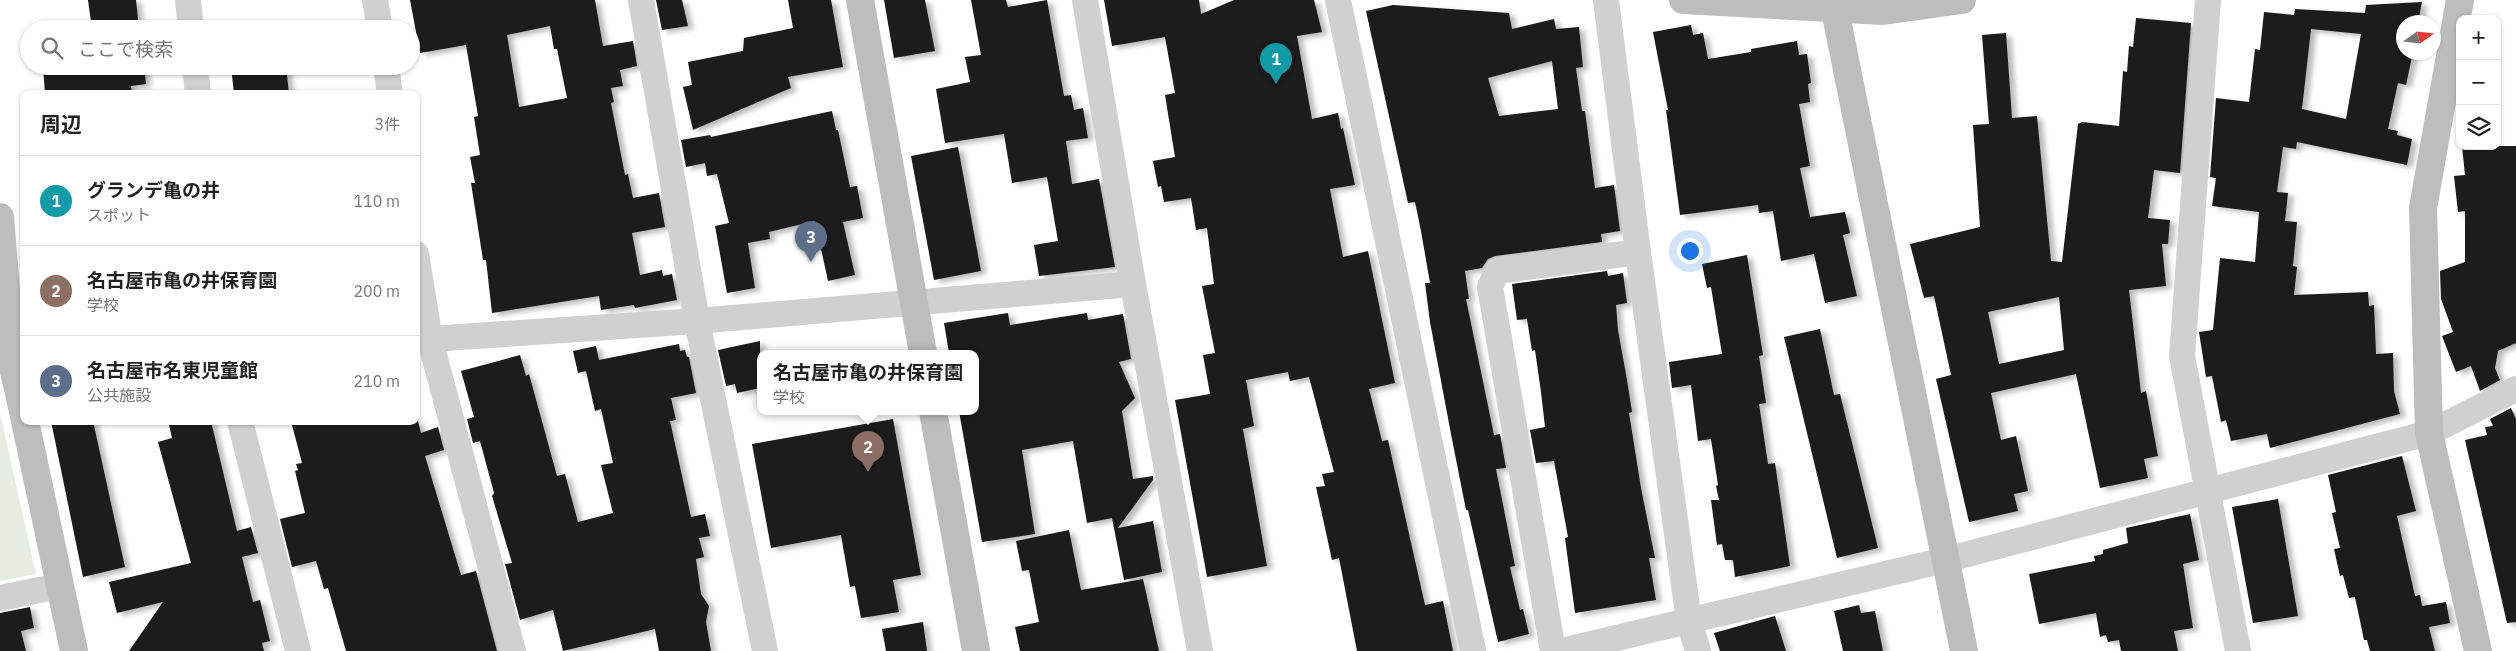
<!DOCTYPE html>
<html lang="ja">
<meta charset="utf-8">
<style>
:root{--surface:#fff;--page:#f2f2f2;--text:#222;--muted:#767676;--line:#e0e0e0;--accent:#e63946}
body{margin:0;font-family:"IBM Plex Sans","Noto Sans JP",sans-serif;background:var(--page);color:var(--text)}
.controls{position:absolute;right:15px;top:15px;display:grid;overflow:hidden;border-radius:10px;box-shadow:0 1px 4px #0004}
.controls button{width:45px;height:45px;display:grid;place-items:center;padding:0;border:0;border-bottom:1px solid var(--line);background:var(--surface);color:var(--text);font:25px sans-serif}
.compass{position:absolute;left:2396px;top:15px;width:45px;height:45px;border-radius:50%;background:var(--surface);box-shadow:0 1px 4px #0004;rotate:76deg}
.you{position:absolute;left:1689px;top:250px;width:18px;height:18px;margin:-12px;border:4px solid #fff;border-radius:50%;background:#1a73e8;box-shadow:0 0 0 8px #1a73e833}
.badge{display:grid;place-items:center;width:32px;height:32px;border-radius:50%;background:var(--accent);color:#fff;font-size:16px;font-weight:700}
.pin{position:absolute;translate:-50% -41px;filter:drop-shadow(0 1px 2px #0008)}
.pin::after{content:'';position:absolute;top:26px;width:18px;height:15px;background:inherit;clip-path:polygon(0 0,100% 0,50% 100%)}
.popup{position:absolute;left:757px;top:350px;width:222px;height:65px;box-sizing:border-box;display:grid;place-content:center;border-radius:10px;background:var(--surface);filter:drop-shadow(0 1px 4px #0005);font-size:16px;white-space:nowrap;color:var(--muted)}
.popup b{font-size:19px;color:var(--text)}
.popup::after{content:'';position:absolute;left:50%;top:100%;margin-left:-10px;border:10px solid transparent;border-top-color:var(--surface)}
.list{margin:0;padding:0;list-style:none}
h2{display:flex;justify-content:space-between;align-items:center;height:65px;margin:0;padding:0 20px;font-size:21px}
h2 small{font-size:16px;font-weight:400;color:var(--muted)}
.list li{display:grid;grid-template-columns:32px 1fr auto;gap:15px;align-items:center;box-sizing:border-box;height:90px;padding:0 20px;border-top:1px solid var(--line)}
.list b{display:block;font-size:19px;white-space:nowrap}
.list p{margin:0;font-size:16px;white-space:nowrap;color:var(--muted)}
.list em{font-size:16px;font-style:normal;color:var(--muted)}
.icon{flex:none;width:28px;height:28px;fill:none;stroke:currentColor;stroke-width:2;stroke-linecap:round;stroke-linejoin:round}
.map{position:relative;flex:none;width:2516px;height:651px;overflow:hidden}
.search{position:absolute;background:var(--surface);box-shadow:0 1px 4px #0004;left:20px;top:20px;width:400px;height:55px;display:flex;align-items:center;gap:12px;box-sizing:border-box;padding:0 18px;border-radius:28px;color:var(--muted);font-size:19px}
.panel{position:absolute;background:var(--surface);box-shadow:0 1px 4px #0004;left:20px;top:90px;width:400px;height:335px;border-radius:10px}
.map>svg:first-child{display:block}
.green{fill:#e6ecdf}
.building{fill:#1a1a1a;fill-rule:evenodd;filter:url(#shadow)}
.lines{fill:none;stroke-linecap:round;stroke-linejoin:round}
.street{stroke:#d0d0d0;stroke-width:26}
.secondary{stroke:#bdbdbd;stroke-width:28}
</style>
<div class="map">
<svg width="2516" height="651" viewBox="0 0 2516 651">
<defs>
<filter id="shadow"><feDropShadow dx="5.5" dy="3" stdDeviation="2.5" flood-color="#0004"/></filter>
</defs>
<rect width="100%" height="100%" fill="#fff"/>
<polygon class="green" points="0,413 36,574 0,581"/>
<g class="building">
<polygon points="88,0 136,0 139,29 92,29"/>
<path d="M410 0H595L603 46 633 41 637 66 620 70 623 86 611 88 614 102 611 103 625 175 628 174 633 198 659 193 665 227 632 233 640 275 662 270 663 276 672 274 677 300 635 308 634 305 601 310 599 296 492 313 486 260H483L471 183H475L470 157 480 155 474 117 478 116 466 45 420 53ZM550 26 554 49H557L567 98 519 107 507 35Z"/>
<polygon points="656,0 682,0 688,26 662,30"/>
<polygon points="788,0 831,0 843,67 788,77 791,88 693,130 683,87 692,85 688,62 743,51 744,38 793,28"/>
<polygon points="884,0 925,0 935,51 894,58"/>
<polygon points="971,0 1006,0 1008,7 1047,0 1064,96 1071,95 1074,110 1083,108 1088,138 1066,141 1072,184 1099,179 1115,267 1039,276 1034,245 1058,241 1047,177 1012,183 1004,134 945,143 936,89 970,82 965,57 981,55"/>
<polygon points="1104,0 1199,0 1201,14 1234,0 1314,0 1322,32 1297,36 1312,119 1338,113 1341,129 1343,128 1355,185 1330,189 1343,257 1368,251 1395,383 1369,389 1382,441 1388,440 1425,605 1443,601 1453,651 1357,651 1339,558 1332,560 1316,487 1325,486 1322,474 1334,472 1309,377 1290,381 1288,372 1246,380 1254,426 1243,429 1267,566 1207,577 1175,400 1210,394 1203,355 1215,353 1202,286 1214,284 1207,228 1196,230 1191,198 1164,202 1161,186 1158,187 1153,161 1175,157 1165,95 1175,93 1165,37 1112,46"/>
<path d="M2422 2 2418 22H2404V52H2413L2406 85 2398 83 2388 129 2398 131 2397 135 2412 139 2407 165 2297 142 2296 149 2283 147 2277 192 2288 193 2285 221 2297 222 2293 266 2297 267 2294 295 2368 292 2369 306 2374 305 2376 354 2393 353 2394 391 2400 414 2270 448 2267 434 2231 441 2226 420 2221 422 2212 376 2206 377 2199 332 2213 330 2220 258 2255 262 2259 212 2212 206 2216 178 2210 177 2216 98 2249 102 2255 49 2260 50 2264 12 2294 15 2295 9 2365 13 2366 5ZM2311 29 2361 34 2346 119 2302 109Z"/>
<path d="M1393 5 1509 13 1512 29 1554 19 1556 29 1579 27 1583 67 1576 68 1582 111H1585L1595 188 1614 185 1620 231 1601 234 1602 242 1495 256 1488 259 1482 268 1465 271 1469 299H1466L1494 435 1500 434 1506 468 1496 469 1515 566 1510 567 1520 610 1523 609 1529 634 1498 642 1468 510H1466L1451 434 1430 322 1425 283H1430L1421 231 1415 202 1408 203 1366 11ZM1552 61 1558 109 1499 116 1488 78Z"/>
<path d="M2136 18 2191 23 2180 173 2154 170 2148 218 2170 220 2168 244H2162L2166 286 2129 290 2141 393 2146 391 2158 456 2144 459 2148 478 2100 488 2076 374 1991 393 2001 440 2016 436 2028 491 2014 494 2018 511 1969 522 1936 379 1951 375 1934 296 1924 298 1910 244 1980 227 1973 125 1989 124 1982 35 2006 33 2012 118 2037 116 2051 261 2062 262 2078 124 2082 122 2119 126 2123 71 2127 72 2129 46 2133 47ZM2059 297 2064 350 1999 364 1988 312Z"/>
<polygon points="1691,25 1693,35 1703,33 1708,59 1751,52 1751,49 1797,41 1799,55 1807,54 1811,83 1808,84 1810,102 1799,104 1810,166 1800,168 1810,217 1845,212 1850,233 1843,235 1857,296 1825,303 1814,254 1781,261 1773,211 1759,213 1758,205 1680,215 1666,110 1668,110 1653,32"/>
<polygon points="43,66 144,66 146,84 131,86 132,94 45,94"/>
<polygon points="231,66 286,66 289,94 234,94"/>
<polygon points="832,111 836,130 838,130 850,187 857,186 863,218 843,222 855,275 828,281 815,221 769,232 770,239 748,243 755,288 727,293 715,226 729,223 717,174 707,176 705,163 686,167 681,140 710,135 711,137"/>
<polygon points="2462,146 2516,146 2516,343 2498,351 2495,368 2500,380 2480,391 2471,366 2456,372 2442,336 2453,332 2441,299 2440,271 2465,262 2465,211 2458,212 2454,176 2465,175"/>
<polygon points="958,147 981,271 934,280 911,156"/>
<polygon points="1747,255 1763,355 1759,356 1766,403 1759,404 1768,464 1775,463 1790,566 1735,577 1733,560 1725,560 1722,544 1717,545 1711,500 1719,500 1716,486 1718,485 1711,439 1698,441 1691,385 1672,388 1669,362 1722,354 1711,287 1707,288 1702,264"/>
<polygon points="1607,271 1608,276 1623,273 1627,303 1616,305 1618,330 1627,380 1632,412 1629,413 1641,488 1655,558 1649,558 1656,600 1575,613 1565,538 1568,537 1554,461 1536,463 1530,430 1545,427 1541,392 1535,350 1532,351 1527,319 1517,320 1512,284"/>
<polygon points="1008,313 1010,325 1087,313 1088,320 1123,314 1131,359 1119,362 1135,398 1122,411 1133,479 1153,476 1153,480 1118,528 1153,521 1162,572 1124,580 1112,518 1087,523 1073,441 1022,450 1035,534 982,542 959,411 976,411 976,353 949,353 944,323"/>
<polygon points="1820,329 1834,395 1840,394 1878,548 1837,558 1784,337"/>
<polygon points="760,341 760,388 737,393 735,384 726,386 718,350"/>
<polygon points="679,344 680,351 685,350 687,357 689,357 696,393 671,398 676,420 670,421 691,517 705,514 710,536 699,538 704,557 696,559 701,594 709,606 706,622 711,651 659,651 655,629 563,651 553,610 520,620 505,564 512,563 492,496 494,493 480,441 473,443 467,419 474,417 461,371 520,355 526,376 529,374 557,476 565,474 578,522 613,513 601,465 613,463 601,409 595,411 586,371 578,373 573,351 596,346 599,360"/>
<polygon points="2511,408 2516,419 2516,622 2507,623 2465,440 2487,435 2485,427 2493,426 2490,419"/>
<polygon points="893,419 921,575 893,580 899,612 861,618 855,586 850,587 841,535 771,548 752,444"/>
<polygon points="51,421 93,421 125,567 83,577"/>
<polygon points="168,421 211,421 237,531 251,527 258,553 242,557 253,602 260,600 270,641 262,643 264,651 129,651 163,602 117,613 109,582 191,563 158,442 172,438"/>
<polygon points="291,421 418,421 421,433 438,427 444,450 425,456 461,575 476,571 497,651 346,651 328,588 324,589 316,561 292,567 280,519 305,513 295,471 298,470 296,464 302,463"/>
<polygon points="2402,456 2416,511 2397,516 2415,596 2420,595 2422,606 2446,602 2450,623 2429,627 2435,651 2370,651 2367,640 2364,640 2355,597 2349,598 2343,575 2340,576 2334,549 2340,548 2332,513 2336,512 2328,475"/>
<polygon points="2278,499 2298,616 2253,623 2232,507"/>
<polygon points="2190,514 2199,560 2183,564 2193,628 2174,631 2178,651 2121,651 2119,640 2108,642 2106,635 2100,637 2096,613 2039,624 2029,574 2095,561 2094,556 2103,554 2103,550 2128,543 2126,528"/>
<polygon points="1069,530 1081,590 1143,579 1159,651 1020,651 1015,627 1039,622 1029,570 1022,571 1016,541"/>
<polygon points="1859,605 1861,613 1875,611 1883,651 1843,651 1834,611"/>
<polygon points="30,607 34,628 21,631 26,651 0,651 0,613"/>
<polygon points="1775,616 1786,651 1720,651 1714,633"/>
<polygon points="923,622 927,651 886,651 882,629"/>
</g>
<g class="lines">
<g class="street">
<polyline points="188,0 191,29"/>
<polyline points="375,0 380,29"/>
<polyline points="641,0 697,321 765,651"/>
<polyline points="1085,0 1133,284 1200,651"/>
<polyline points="1338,0 1473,651"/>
<polyline points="1606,0 1638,252 1689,621 1698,651"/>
<polyline points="2208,0 2182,356 2238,651"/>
<polyline points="195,66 198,94"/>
<polyline points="386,66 390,94"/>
<polyline points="416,254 430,340 513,651"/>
<polyline points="416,340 697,321 1133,284"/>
<polyline points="240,421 298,651"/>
<polyline points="0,598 59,586"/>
<polyline points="1553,651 1490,287 1497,271 1638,252"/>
<polyline points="1562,651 1945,560 2429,433 2516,389"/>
</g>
<g class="secondary">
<polyline points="860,0 923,353"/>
<polyline points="1683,0 1883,11 1962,0"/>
<polyline points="1833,0 1964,651"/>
<polyline points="2460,0 2423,208 2429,433 2478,651"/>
<polyline points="0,217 12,362 24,416"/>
<polyline points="933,411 976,651"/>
<polyline points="25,421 74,651"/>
</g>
</g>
</svg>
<div class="controls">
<button>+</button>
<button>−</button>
<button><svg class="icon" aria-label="layers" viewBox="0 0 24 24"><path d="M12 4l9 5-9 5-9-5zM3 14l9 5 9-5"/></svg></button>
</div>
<svg class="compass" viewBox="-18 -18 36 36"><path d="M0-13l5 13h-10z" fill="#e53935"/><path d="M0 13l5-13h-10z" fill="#767676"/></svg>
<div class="you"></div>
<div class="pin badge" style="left:1276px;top:84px;background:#0f9aa8">1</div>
<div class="pin badge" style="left:868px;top:472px;background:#8d6e63">2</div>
<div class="popup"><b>名古屋市亀の井保育園</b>学校</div>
<div class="pin badge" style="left:811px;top:262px;background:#5c6f8a">3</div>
<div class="search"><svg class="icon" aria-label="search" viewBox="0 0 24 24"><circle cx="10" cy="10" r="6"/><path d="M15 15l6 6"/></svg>ここで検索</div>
<section class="panel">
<h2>周辺<small>3件</small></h2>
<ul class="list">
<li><span class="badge" style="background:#0f9aa8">1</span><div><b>グランデ亀の井</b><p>スポット</p></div><em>110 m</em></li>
<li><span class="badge" style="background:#8d6e63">2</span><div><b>名古屋市亀の井保育園</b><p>学校</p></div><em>200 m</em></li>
<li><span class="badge" style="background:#5c6f8a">3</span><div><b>名古屋市名東児童館</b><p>公共施設</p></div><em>210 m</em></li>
</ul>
</section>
</div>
